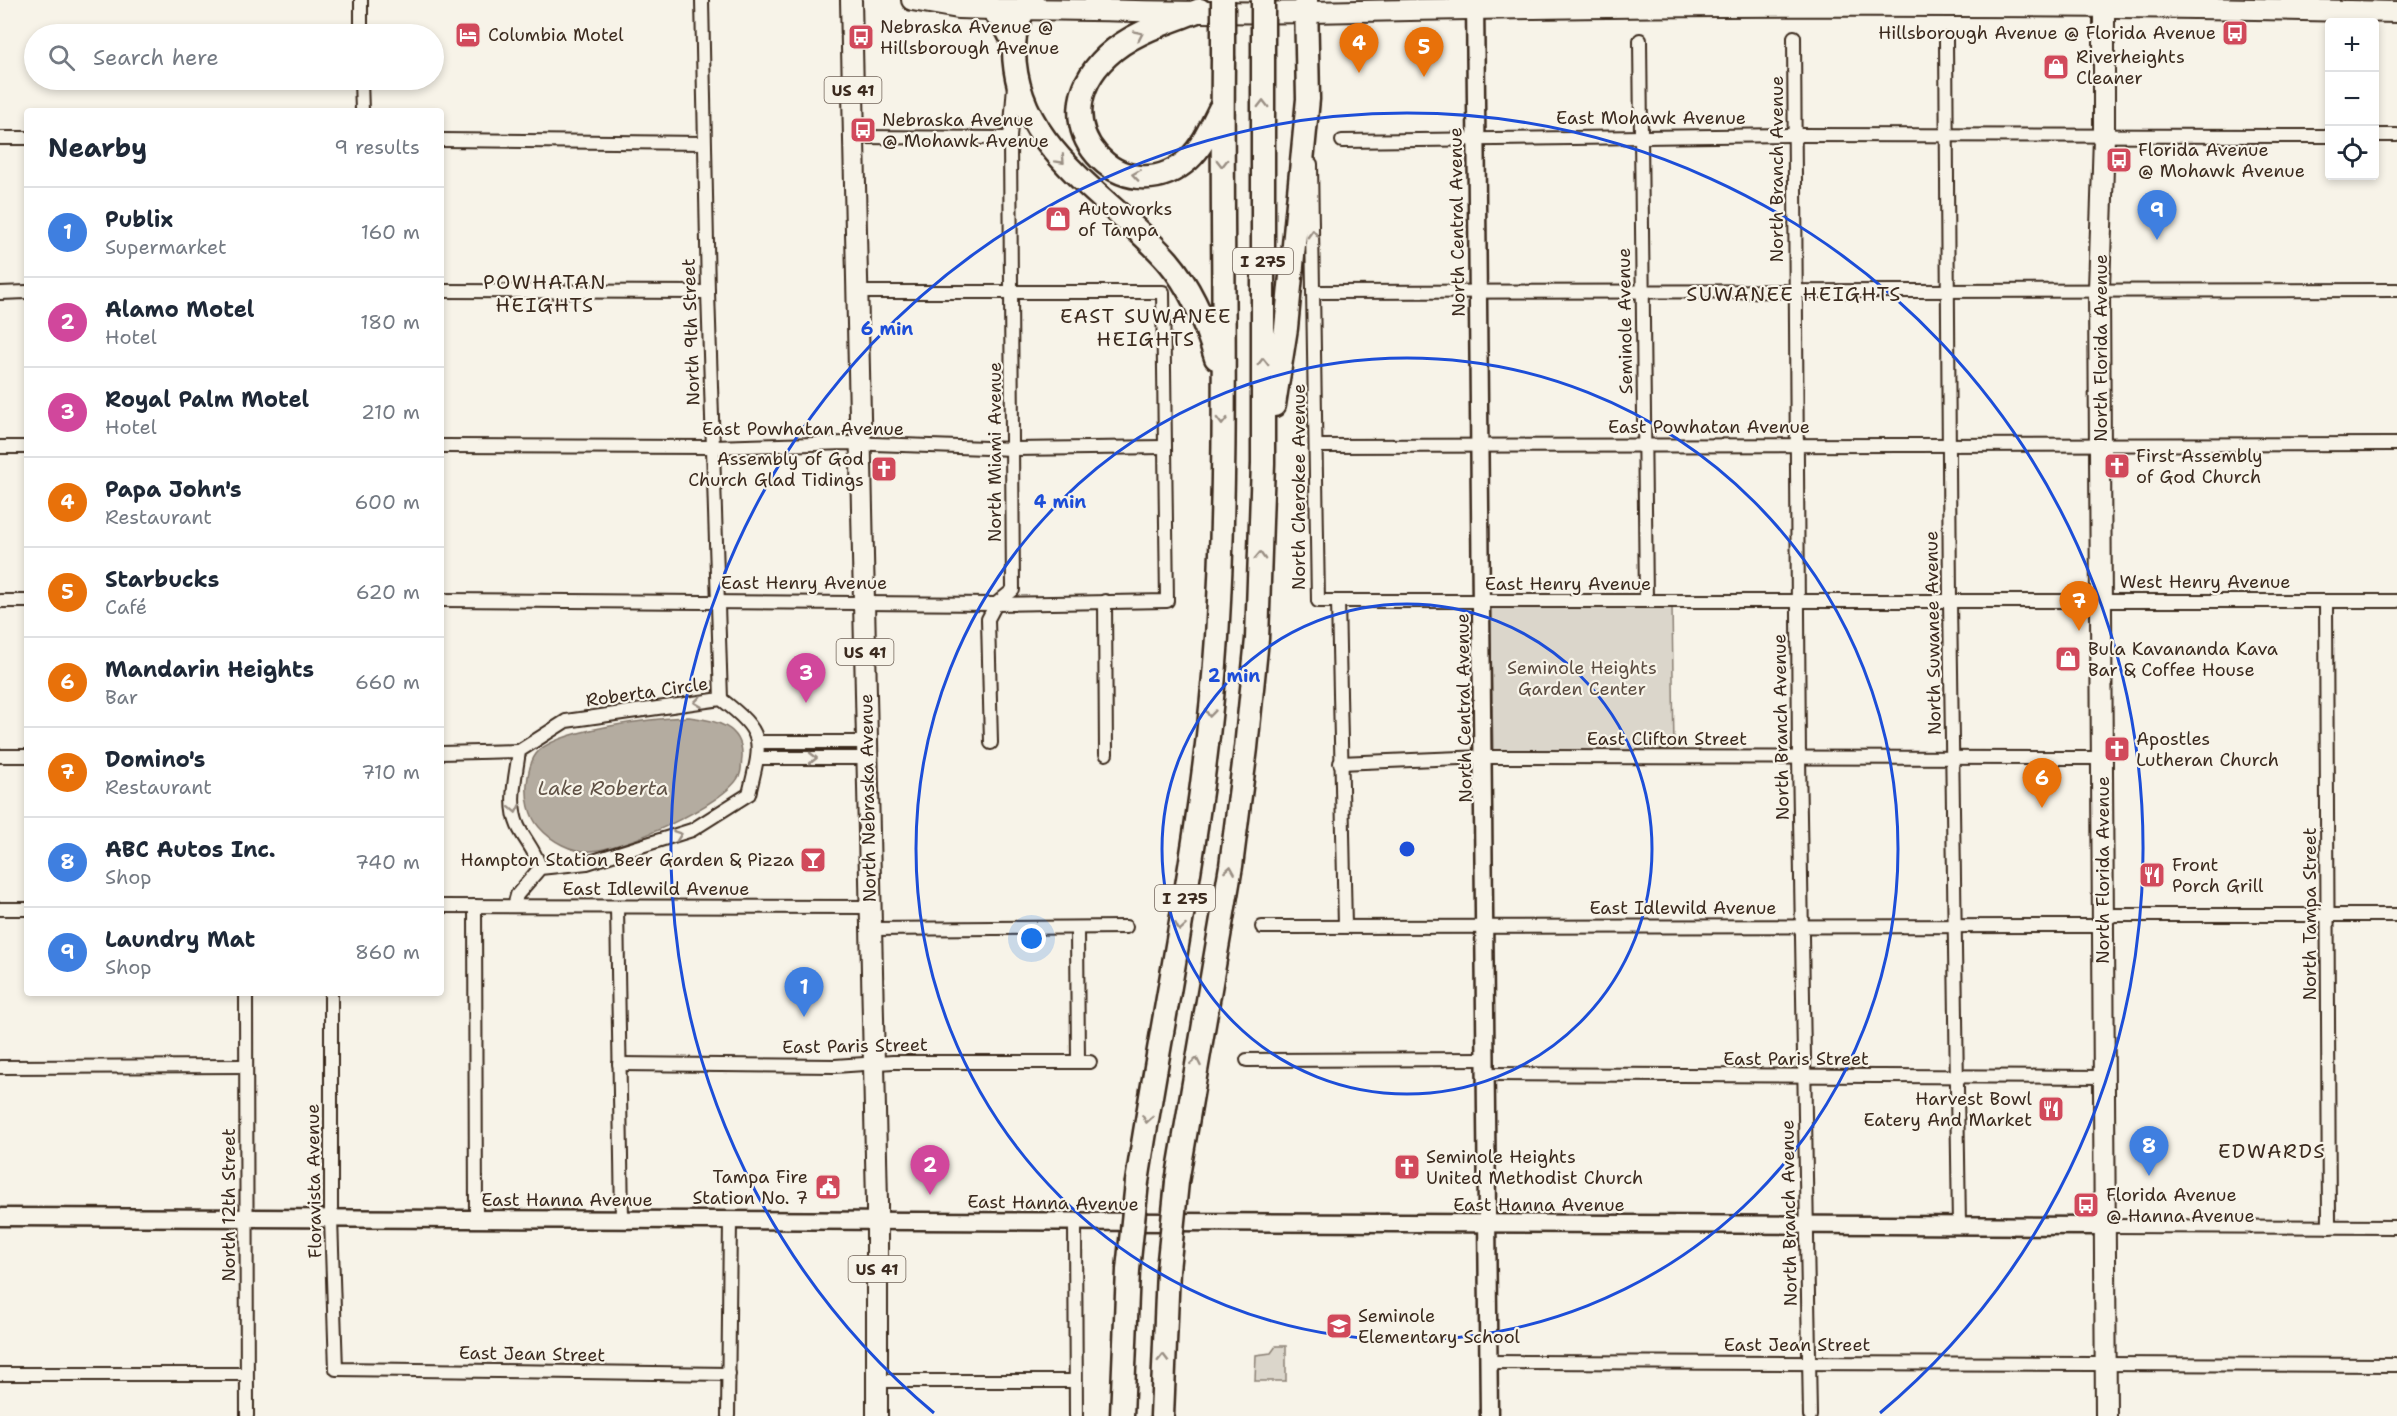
<!DOCTYPE html>
<meta charset="utf-8">
<style>
:root{--surface:#fff;--page:#f6f6f7;--text:#1f2937;--muted:#747a83;--line:#e0e1e3;--accent:#d1495b}
body{margin:0;font-family:"Shantell Sans",sans-serif;background:var(--page);color:var(--text)}
.controls{position:absolute;right:18px;top:18px;display:grid;overflow:hidden;border-radius:6px;box-shadow:0 3px 9px #0003}
.controls button{width:54px;height:54px;display:grid;place-items:center;padding:0;border:0;border-bottom:2px solid var(--line);background:var(--surface);color:var(--text);font:30px sans-serif}
.you{position:absolute;left:1032px;top:939px;width:21px;height:21px;margin:-15px;border:4px solid #fff;border-radius:50%;background:#1a73e8;box-shadow:0 0 0 9px #1a73e833}
.badge{display:grid;place-items:center;width:39px;height:39px;border-radius:50%;background:var(--accent);color:#fff;font-size:20px;font-weight:700}
.pin{position:absolute;translate:-50% -50px;filter:drop-shadow(0 2px 3px #0008)}
.pin::after{content:'';position:absolute;top:32px;width:21px;height:18px;background:inherit;clip-path:polygon(0 0,100% 0,50% 100%)}
.list{margin:0;padding:0;list-style:none}
h2{display:flex;justify-content:space-between;align-items:center;height:78px;margin:0;padding:0 24px;font-size:26px}
h2 small{font-size:20px;font-weight:400;color:var(--muted)}
.list li{display:grid;grid-template-columns:39px 1fr auto;gap:18px;align-items:center;box-sizing:border-box;height:90px;padding:0 24px;border-top:2px solid var(--line)}
.list b{display:block;font-size:22px;white-space:nowrap}
.list p{margin:0;font-size:20px;white-space:nowrap;color:var(--muted)}
.list em{font-size:20px;font-style:normal;color:var(--muted)}
.icon{flex:none;width:33px;height:33px;fill:none;stroke:currentColor;stroke-width:2;stroke-linecap:round;stroke-linejoin:round}
.map{position:relative;flex:none;width:2397px;height:1416px;overflow:hidden}
.search{position:absolute;background:var(--surface);box-shadow:0 3px 9px #0003;left:24px;top:24px;width:420px;height:66px;display:flex;align-items:center;gap:15px;box-sizing:border-box;padding:0 21px;border-radius:33px;color:var(--muted);font-size:22px}
.panel{position:absolute;background:var(--surface);box-shadow:0 3px 9px #0003;left:24px;top:108px;width:420px;height:888px;border-radius:6px}
.map>svg:first-child{display:block}
.green{fill:#dbd6cb;stroke:#8b8074;stroke-width:1.5}
.water{fill:#b4aca0;stroke:#84786c;stroke-width:1.5}
.lines{fill:none;stroke-linecap:round;stroke-linejoin:round}
.street-casing{stroke:#3b2a1e;stroke-width:16}
.secondary-casing{stroke:#3b2a1e;stroke-width:21}
.primary-casing{stroke:#3b2a1e;stroke-width:24}
.highway-casing{stroke:#3b2a1e;stroke-width:27}
.street{stroke:#f7f3e8;stroke-width:12}
.secondary{stroke:#f7f3e8;stroke-width:16}
.primary{stroke:#f7f3e8;stroke-width:20}
.highway{stroke:#f7f3e8;stroke-width:22}
.highway-bridge-casing{stroke:#3b2a1e;stroke-width:27;stroke-linecap:butt}
.highway-bridge{stroke:#f7f3e8;stroke-width:22}
.oneway{stroke:#998e83}
.ring{fill:none;stroke:#1d4ed8;stroke-width:3}
.labels{text-anchor:middle;dominant-baseline:central;stroke-width:4.5;stroke-linejoin:round;paint-order:stroke}
.shield{fill:#f7f3e8;stroke:#73665b;stroke-width:1.5}
.shield-label{font-size:16px;font-weight:bold;fill:#3b2a1e}
.poi-label{font-size:18px;fill:#3b2a1e;stroke:#f7f3e8;text-anchor:start}
.street-label{font-size:18px;fill:#3b2a1e;stroke:#f7f3e8}
.park-label{font-size:18px;fill:#5b4c41;stroke:#f7f3e8}
.neighbourhood-label{font-size:20px;letter-spacing:1.5px;fill:#3b2a1e;stroke:#f7f3e8}
.water-label{font-size:20px;font-style:italic;fill:#5f5145;stroke:#f7f3e8}
.centre{fill:#1d4ed8;stroke:#f7f3e8;stroke-width:3}
.ring-label{font-size:18px;text-anchor:middle;font-weight:bold;fill:#1d4ed8;stroke:#f7f3e8;stroke-width:4.5;stroke-linejoin:round;paint-order:stroke}
</style>
<div class="map">
<svg width="2397" height="1416" viewBox="0 0 2397 1416">
<rect width="100%" height="100%" fill="#f7f3e8"/>
<filter id="ink" filterUnits="userSpaceOnUse"><feTurbulence type="fractalNoise" baseFrequency=".0167" numOctaves="2"/><feDisplacementMap in="SourceGraphic" scale="12" xChannelSelector="R" yChannelSelector="G"/><feConvolveMatrix kernelMatrix="1 2 1 2 8 2 1 2 1" color-interpolation-filters="sRGB"/></filter>
<g filter="url(#ink)">
<g class="green">
<polygon points="1490,605 1672,605 1674,751 1493,751"/>
<polygon points="1276,1346 1286,1346 1286,1381 1255,1381 1256,1355 1271,1353"/>
</g>
<path class="water" d="M689 717C715 720 744 726 742 758 741 763 742 772 739 776 726 804 622 850 591 851 572 853 551 841 539 827 529 816 526 798 527 784 528 774 530 762 536 754 554 729 658 718 689 717Z"/>
<g class="lines">
<g class="street-casing">
<g id="street">
<polyline points="361,0 361,34"/>
<polyline points="702,0 708,292 721,699"/>
<polyline points="1794,37 1799,757 1810,1416"/>
<polyline points="1946,39 1950,601 1959,1226"/>
<polyline points="1640,40 1646,601"/>
<polyline points="361,80 362,111"/>
<polyline points="2374,135 2397,135"/>
<polyline points="855,137 1010,138"/>
<polyline points="0,138 27,138"/>
<polyline points="441,140 704,143"/>
<polyline points="1342,141 1794,135 2330,136"/>
<polyline points="1311,164 1318,601 2397,601"/>
<polyline points="441,291 708,292"/>
<polyline points="1315,292 2397,290"/>
<polyline points="0,293 27,292"/>
<polyline points="441,446 713,447 846,443 1014,449 1165,447"/>
<polyline points="1317,446 2397,444"/>
<polyline points="0,447 27,447"/>
<polyline points="441,600 996,604 1167,601 1163,292 858,292"/>
<polyline points="0,601 27,601"/>
<polyline points="1105,601 1106,754"/>
<polyline points="1338,601 1345,926"/>
<polyline points="2326,601 2329,1227"/>
<polyline points="758,742 868,742"/>
<polyline points="991,743 988,619 996,604 1013,590 1010,138 1014,85"/>
<polyline points="441,753 519,751"/>
<polyline points="0,756 27,756"/>
<polyline points="758,758 868,758"/>
<polyline points="1340,763 1484,757 2102,758"/>
<polyline points="441,906 870,907"/>
<polyline points="475,906 476,1219"/>
<path d="M514 906 517 895 540 868 587 863 692 830 749 794C762 741 766 734 721 699L566 721 519 751C516 776 508 803 518 826 525 841 536 851 540 868"/>
<polyline points="617,907 622,1219"/>
<polyline points="0,909 27,909"/>
<polyline points="1262,927 2079,926 2093,926 2114,915 2397,915"/>
<polyline points="1077,928 1078,1062"/>
<polyline points="871,929 1126,927"/>
<polyline points="246,993 247,1416"/>
<polyline points="331,993 331,1219 336,1369 729,1374"/>
<polyline points="1247,1060 1486,1059"/>
<polyline points="619,1064 835,1066 893,1062 1090,1062"/>
<polyline points="0,1067 246,1066"/>
<polyline points="1486,1074 2105,1077"/>
<polyline points="1075,1223 1076,1416"/>
<polyline points="2105,1226 2397,1227"/>
<polyline points="1488,1362 2397,1365"/>
<polyline points="0,1374 246,1374"/>
<polyline points="877,1381 1075,1381"/>
<polyline points="728,1416 730,1220"/>
</g>
</g>
<g class="secondary-casing">
<g id="secondary">
<polyline points="1475,0 1489,1416"/>
<polyline points="0,1217 2105,1226"/>
</g>
</g>
<g class="primary-casing">
<g id="primary">
<polyline points="851,0 877,1203 877,1416"/>
<path d="M912 0 958 8 992 9C1098 9 1204 14 1310 12 1672 4 2035 3 2397 12"/>
<polyline points="2104,0 2104,137 2099,289 2106,1416"/>
</g>
</g>
<g class="highway-casing">
<g id="highway">
<path d="M1032 0C1019 13 1014 32 1014 50 1015 149 1110 195 1168 261 1191 288 1206 324 1216 358"/>
<polyline points="992,9 1003,22 1014,43"/>
<path d="M1200 10C1169 22 1132 32 1107 56 1035 124 1124 217 1189 159 1203 146 1212 125 1220 109"/>
<polyline points="1274,405 1286,328 1308,99 1306,0"/>
<path d="M1137 1182C1165 1000 1205 821 1217 637 1229 445 1221 251 1223 59"/>
<polyline points="1177,1182 1231,866 1246,748 1257,639 1263,463 1263,59"/>
<polyline points="1122,1416 1128,1270"/>
<polyline points="1162,1416 1168,1270"/>
</g>
</g>
<use href="#street" class="street"/>
<use href="#secondary" class="secondary"/>
<use href="#primary" class="primary"/>
<use href="#highway" class="highway"/>
<g class="highway-bridge-casing">
<g id="highway-bridge">
<polyline points="1263,0 1263,59"/>
<polyline points="1223,59 1223,0"/>
<polyline points="1128,1270 1137,1182"/>
<polyline points="1168,1270 1177,1182"/>
</g>
</g>
<use href="#highway-bridge" class="highway-bridge"/>
</g>
<defs><path id="oneway-chevron" d="M-2-3.5L2.5 0L-2 3.5" fill="none" stroke-width="1.6" stroke-linecap="round" stroke-linejoin="round" transform="scale(1.5)"/></defs>
<g class="oneway">
<use href="#oneway-chevron" transform="translate(1139 35) rotate(-25)"/>
<use href="#oneway-chevron" transform="translate(1263 104) rotate(-90)"/>
<use href="#oneway-chevron" transform="translate(1061 160) rotate(47)"/>
<use href="#oneway-chevron" transform="translate(1222 163) rotate(90)"/>
<use href="#oneway-chevron" transform="translate(1136 175) rotate(-172)"/>
<use href="#oneway-chevron" transform="translate(1313 234) rotate(-92)"/>
<use href="#oneway-chevron" transform="translate(1263 362) rotate(-90)"/>
<use href="#oneway-chevron" transform="translate(1222 421) rotate(91)"/>
<use href="#oneway-chevron" transform="translate(1260 556) rotate(-88)"/>
<use href="#oneway-chevron" transform="translate(698 702) rotate(173)"/>
<use href="#oneway-chevron" transform="translate(1210 713) rotate(96)"/>
<use href="#oneway-chevron" transform="translate(813 758)"/>
<use href="#oneway-chevron" transform="translate(515 809) rotate(79)"/>
<use href="#oneway-chevron" transform="translate(678 835) rotate(-19)"/>
<use href="#oneway-chevron" transform="translate(1230 870) rotate(-81)"/>
<use href="#oneway-chevron" transform="translate(1180 927) rotate(100)"/>
<use href="#oneway-chevron" transform="translate(1196 1062) rotate(-79)"/>
<use href="#oneway-chevron" transform="translate(1147 1119) rotate(99)"/>
<use href="#oneway-chevron" transform="translate(1163 1358) rotate(-89)"/>
</g>
</g>
<g class="ring">
<circle cx="1407" cy="849" r="245"/>
<circle cx="1407" cy="849" r="491"/>
<path d="M934 1413A736 736 0 1 1 1880 1413"/>
</g>
<defs>
<g id="bus-square" transform="scale(1.35)"><rect x="-9" y="-9" width="18" height="18" rx="4" fill="#d1495b" stroke="#f7f3e8"/><path d="M-5-6H5V4H4V6H2V4H-2V6H-4V4H-5ZM-3.5-4V0h7V-4ZM-3.5 1.2v1.5H-2V1.2ZM2 1.2v1.5H3.5V1.2Z" fill="#fff"/></g>
<g id="hotel-square" transform="scale(1.35)"><rect x="-9" y="-9" width="18" height="18" rx="4" fill="#d1495b" stroke="#f7f3e8"/><path d="M-6-4.5h1.5V1H6V5H4.5V3h-9V5H-6ZM-4 0a1.8 1.8 0 1 1 3.6 0ZM.5 0V-2.5h3Q6-2.5 6 0Z" fill="#fff"/></g>
<g id="shop-square" transform="scale(1.35)"><rect x="-9" y="-9" width="18" height="18" rx="4" fill="#d1495b" stroke="#f7f3e8"/><path d="M-5-2.5h2.3a2.7 3.5 0 0 1 5.4 0H5L5.5 6h-11ZM-1.5-2.5h3a1.5 2.3 0 0 0-3 0Z" fill="#fff"/></g>
<g id="church-square" transform="scale(1.35)"><rect x="-9" y="-9" width="18" height="18" rx="4" fill="#d1495b" stroke="#f7f3e8"/><path d="M-1.2-6h2.4v3.5h3.3v2.4h-3.3V6h-2.4V-.1h-3.3v-2.4h3.3Z" fill="#fff"/></g>
<g id="bar-square" transform="scale(1.35)"><rect x="-9" y="-9" width="18" height="18" rx="4" fill="#d1495b" stroke="#f7f3e8"/><path d="M-6-5H6L.8 .8V4.5H3.5V6h-7V4.5H-.8V.8Z" fill="#fff"/></g>
<g id="restaurant-square" transform="scale(1.35)"><rect x="-9" y="-9" width="18" height="18" rx="4" fill="#d1495b" stroke="#f7f3e8"/><path d="M-5-6h1v4h1v-4h1v4h1v-4h1v5L-1.5 .5V6h-2V.5L-5-1ZM5-6V6H3V1.5H1.5Q1.5-4 5-6Z" fill="#fff"/></g>
<g id="civic-square" transform="scale(1.35)"><rect x="-9" y="-9" width="18" height="18" rx="4" fill="#d1495b" stroke="#f7f3e8"/><path d="M-.6-6.5H3V-4.5H.6V-3L4-1V1h2V6H-6V1h2V-1L-.6-3ZM-1.2 2.5V6h2.4V2.5Z" fill="#fff"/></g>
<g id="school-square" transform="scale(1.35)"><rect x="-9" y="-9" width="18" height="18" rx="4" fill="#d1495b" stroke="#f7f3e8"/><path d="M0-5L7-2L0 1L-7-2ZM-4 1L0 2.5L4 1V4Q0 6-4 4Z" fill="#fff"/></g>
</defs>
<g fill-rule="evenodd">
<use href="#bus-square" x="2235" y="33"/>
<use href="#hotel-square" x="468" y="35"/>
<use href="#bus-square" x="861" y="37"/>
<use href="#shop-square" x="2056" y="67"/>
<use href="#bus-square" x="863" y="130"/>
<use href="#bus-square" x="2119" y="160"/>
<use href="#shop-square" x="1058" y="219"/>
<use href="#church-square" x="2117" y="466"/>
<use href="#church-square" x="884" y="469"/>
<use href="#shop-square" x="2068" y="659"/>
<use href="#church-square" x="2117" y="749"/>
<use href="#bar-square" x="813" y="860"/>
<use href="#restaurant-square" x="2152" y="875"/>
<use href="#restaurant-square" x="2051" y="1109"/>
<use href="#church-square" x="1407" y="1167"/>
<use href="#civic-square" x="828" y="1187"/>
<use href="#bus-square" x="2086" y="1205"/>
<use href="#school-square" x="1339" y="1326"/>
</g>
<g class="labels">
<g class="shield">
<rect x="824.5" y="77" width="57" height="26" rx="4.5"/>
<rect x="1233" y="248" width="60" height="26" rx="4.5"/>
<rect x="836.5" y="639" width="57" height="26" rx="4.5"/>
<rect x="1155" y="885" width="60" height="26" rx="4.5"/>
<rect x="848.5" y="1256" width="57" height="26" rx="4.5"/>
</g>
<g class="shield-label">
<text x="853" y="90">US 41</text>
<text x="1263" y="261">I 275</text>
<text x="865" y="652">US 41</text>
<text x="1185" y="898">I 275</text>
<text x="877" y="1269">US 41</text>
</g>
<g class="poi-label">
<text x="880" y="27">Nebraska Avenue @<tspan x="880" dy="21">Hillsborough Avenue</tspan></text>
<text x="2216" y="33" text-anchor="end">Hillsborough Avenue @ Florida Avenue</text>
<text x="488" y="35">Columbia Motel</text>
<text x="2076" y="57">Riverheights<tspan x="2076" dy="21">Cleaner</tspan></text>
<text x="882" y="120">Nebraska Avenue<tspan x="882" dy="21">@ Mohawk Avenue</tspan></text>
<text x="2138" y="150">Florida Avenue<tspan x="2138" dy="21">@ Mohawk Avenue</tspan></text>
<text x="1078" y="209">Autoworks<tspan x="1078" dy="21">of Tampa</tspan></text>
<text x="2136" y="456">First Assembly<tspan x="2136" dy="21">of God Church</tspan></text>
<text x="864" y="459" text-anchor="end">Assembly of God<tspan x="864" dy="21">Church Glad Tidings</tspan></text>
<text x="2088" y="649">Bula Kavananda Kava<tspan x="2088" dy="21">Bar &amp; Coffee House</tspan></text>
<text x="2136" y="739">Apostles<tspan x="2136" dy="21">Lutheran Church</tspan></text>
<text x="794" y="860" text-anchor="end">Hampton Station Beer Garden &amp; Pizza</text>
<text x="2172" y="865">Front<tspan x="2172" dy="21">Porch Grill</tspan></text>
<text x="2032" y="1099" text-anchor="end">Harvest Bowl<tspan x="2032" dy="21">Eatery And Market</tspan></text>
<text x="1426" y="1157">Seminole Heights<tspan x="1426" dy="21">United Methodist Church</tspan></text>
<text x="808" y="1177" text-anchor="end">Tampa Fire<tspan x="808" dy="21">Station No. 7</tspan></text>
<text x="2106" y="1195">Florida Avenue<tspan x="2106" dy="21">@ Hanna Avenue</tspan></text>
<text x="1358" y="1316">Seminole<tspan x="1358" dy="21">Elementary School</tspan></text>
</g>
<g class="street-label">
<text x="1651" y="118">East Mohawk Avenue</text>
<text transform="translate(1777 169) rotate(-90)">North Branch Avenue</text>
<text transform="translate(1457 222) rotate(-91)">North Central Avenue</text>
<text transform="translate(1625 321) rotate(-91)">Seminole Avenue</text>
<text transform="translate(691 332) rotate(-92)">North 9th Street</text>
<text transform="translate(2101 348) rotate(-90)">North Florida Avenue</text>
<text x="1709" y="427">East Powhatan Avenue</text>
<text x="803" y="429">East Powhatan Avenue</text>
<text transform="translate(995 452) rotate(-90)">North Miami Avenue</text>
<text transform="translate(1299 487) rotate(-90)">North Cherokee Avenue</text>
<text x="2205" y="582">West Henry Avenue</text>
<text x="804" y="583">East Henry Avenue</text>
<text x="1568" y="584">East Henry Avenue</text>
<text transform="translate(1933 633) rotate(-91)">North Suwanee Avenue</text>
<text transform="translate(647 692) rotate(-8)">Roberta Circle</text>
<text transform="translate(1464 708) rotate(-91)">North Central Avenue</text>
<text transform="translate(1781 727) rotate(-91)">North Branch Avenue</text>
<text x="1667" y="739">East Clifton Street</text>
<text transform="translate(868 798) rotate(-91)">North Nebraska Avenue</text>
<text transform="translate(2103 870) rotate(-90)">North Florida Avenue</text>
<text x="656" y="889">East Idlewild Avenue</text>
<text x="1683" y="908">East Idlewild Avenue</text>
<text transform="translate(2310 914) rotate(-90)">North Tampa Street</text>
<text transform="translate(855 1046) rotate(-1)">East Paris Street</text>
<text x="1796" y="1059">East Paris Street</text>
<text transform="translate(314 1181) rotate(-91)">Floravista Avenue</text>
<text x="567" y="1200">East Hanna Avenue</text>
<text transform="translate(1053 1203) rotate(1)">East Hanna Avenue</text>
<text transform="translate(229 1205) rotate(-90)">North 12th Street</text>
<text x="1539" y="1205">East Hanna Avenue</text>
<text transform="translate(1789 1213) rotate(-91)">North Branch Avenue</text>
<text x="1797" y="1345">East Jean Street</text>
<text transform="translate(532 1354) rotate(1)">East Jean Street</text>
</g>
<g class="park-label">
<text x="1582" y="668">Seminole Heights<tspan x="1582" dy="21">Garden Center</tspan></text>
</g>
<g class="neighbourhood-label">
<text x="545" y="282">POWHATAN<tspan x="545" dy="23">HEIGHTS</tspan></text>
<text x="1794" y="294">SUWANEE HEIGHTS</text>
<text x="1146" y="316">EAST SUWANEE<tspan x="1146" dy="23">HEIGHTS</tspan></text>
<text x="2272" y="1151">EDWARDS</text>
</g>
<g class="water-label">
<text x="603" y="788">Lake Roberta</text>
</g>
</g>
<circle cx="1407" cy="849" r="9" class="centre"/>
<g class="ring-label">
<text x="887" y="335">6 min</text>
<text x="1060" y="508">4 min</text>
<text x="1234" y="682">2 min</text>
</g>
</svg>
<div class="controls">
<button>+</button>
<button>−</button>
<button><svg class="icon" aria-label="locate" viewBox="0 0 24 24"><circle cx="12" cy="12" r="6"/><path d="M12 2v4M12 18v4M2 12h4M18 12h4"/></svg></button>
</div>
<div class="you"></div>
<div class="pin badge" style="left:804px;top:1017px;background:#3f7fe0">1</div>
<div class="pin badge" style="left:930px;top:1195px;background:#d1479c">2</div>
<div class="pin badge" style="left:806px;top:703px;background:#d1479c">3</div>
<div class="pin badge" style="left:1359px;top:73px;background:#e8710a">4</div>
<div class="pin badge" style="left:1424px;top:77px;background:#e8710a">5</div>
<div class="pin badge" style="left:2042px;top:808px;background:#e8710a">6</div>
<div class="pin badge" style="left:2079px;top:631px;background:#e8710a">7</div>
<div class="pin badge" style="left:2149px;top:1176px;background:#3f7fe0">8</div>
<div class="pin badge" style="left:2157px;top:240px;background:#3f7fe0">9</div>
<div class="search"><svg class="icon" aria-label="search" viewBox="0 0 24 24"><circle cx="10" cy="10" r="6"/><path d="M15 15l6 6"/></svg>Search here</div>
<section class="panel">
<h2>Nearby<small>9 results</small></h2>
<ul class="list">
<li><span class="badge" style="background:#3f7fe0">1</span><div><b>Publix</b><p>Supermarket</p></div><em>160 m</em></li>
<li><span class="badge" style="background:#d1479c">2</span><div><b>Alamo Motel</b><p>Hotel</p></div><em>180 m</em></li>
<li><span class="badge" style="background:#d1479c">3</span><div><b>Royal Palm Motel</b><p>Hotel</p></div><em>210 m</em></li>
<li><span class="badge" style="background:#e8710a">4</span><div><b>Papa John's</b><p>Restaurant</p></div><em>600 m</em></li>
<li><span class="badge" style="background:#e8710a">5</span><div><b>Starbucks</b><p>Café</p></div><em>620 m</em></li>
<li><span class="badge" style="background:#e8710a">6</span><div><b>Mandarin Heights</b><p>Bar</p></div><em>660 m</em></li>
<li><span class="badge" style="background:#e8710a">7</span><div><b>Domino's</b><p>Restaurant</p></div><em>710 m</em></li>
<li><span class="badge" style="background:#3f7fe0">8</span><div><b>ABC Autos Inc.</b><p>Shop</p></div><em>740 m</em></li>
<li><span class="badge" style="background:#3f7fe0">9</span><div><b>Laundry Mat</b><p>Shop</p></div><em>860 m</em></li>
</ul>
</section>
</div>
